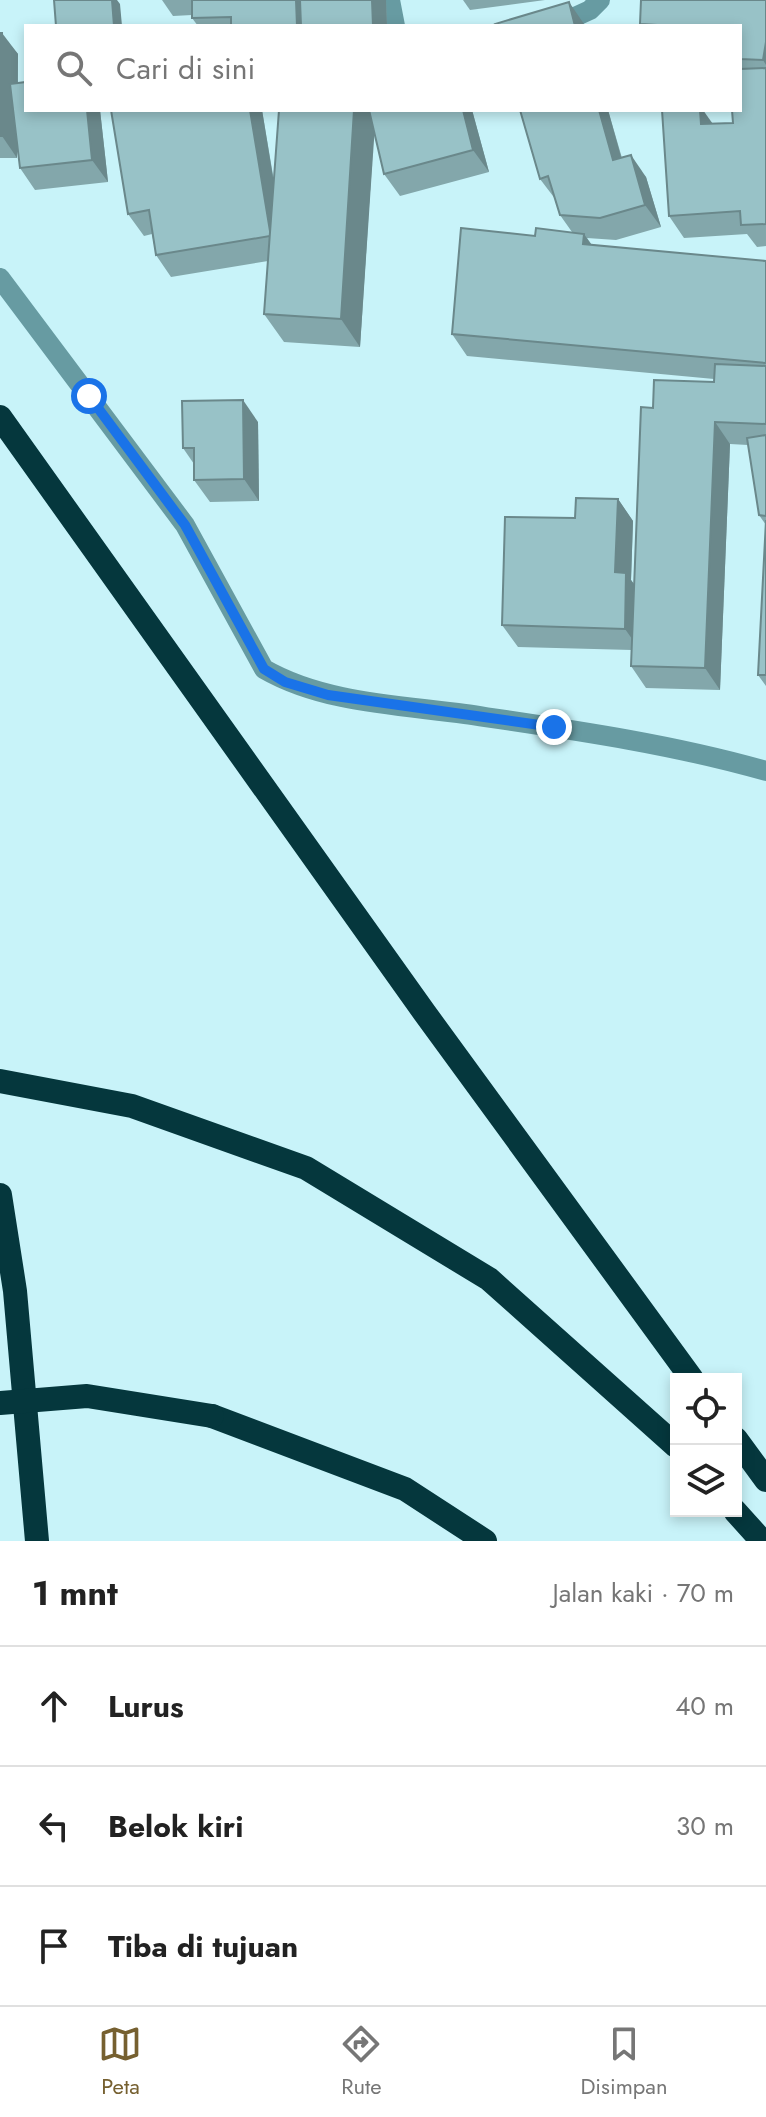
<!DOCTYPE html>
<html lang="id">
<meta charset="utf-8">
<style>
:root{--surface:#fff;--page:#f6f6f6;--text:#222;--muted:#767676;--line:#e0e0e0;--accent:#766030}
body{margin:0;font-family:Jost,sans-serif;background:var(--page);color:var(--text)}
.controls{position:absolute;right:24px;bottom:24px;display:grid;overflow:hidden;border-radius:0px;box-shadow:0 4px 12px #0003}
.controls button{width:72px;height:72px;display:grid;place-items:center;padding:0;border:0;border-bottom:2px solid var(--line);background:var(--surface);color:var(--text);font:40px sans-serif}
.stop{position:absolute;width:24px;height:24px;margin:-18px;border:6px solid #1a73e8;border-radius:50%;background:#fff}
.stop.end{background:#1a73e8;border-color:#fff;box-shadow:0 2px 8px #0008}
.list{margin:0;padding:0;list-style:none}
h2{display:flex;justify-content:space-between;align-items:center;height:104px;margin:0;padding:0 32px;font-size:34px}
h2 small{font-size:26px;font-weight:400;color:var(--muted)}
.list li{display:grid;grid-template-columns:52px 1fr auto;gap:24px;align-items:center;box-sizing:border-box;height:120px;padding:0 32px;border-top:2px solid var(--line)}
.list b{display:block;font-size:30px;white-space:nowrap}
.list em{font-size:26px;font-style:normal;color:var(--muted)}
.icon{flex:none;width:44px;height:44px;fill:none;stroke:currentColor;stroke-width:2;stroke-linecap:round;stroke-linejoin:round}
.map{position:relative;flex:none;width:766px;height:1541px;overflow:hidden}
.search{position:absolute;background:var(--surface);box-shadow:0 4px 12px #0003;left:24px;right:24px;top:24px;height:88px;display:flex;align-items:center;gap:20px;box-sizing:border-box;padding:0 28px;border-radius:0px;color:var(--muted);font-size:30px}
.sheet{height:464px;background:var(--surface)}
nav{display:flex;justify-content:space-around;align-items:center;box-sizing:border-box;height:112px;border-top:2px solid var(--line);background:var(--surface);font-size:22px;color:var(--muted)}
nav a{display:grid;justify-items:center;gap:4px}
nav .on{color:var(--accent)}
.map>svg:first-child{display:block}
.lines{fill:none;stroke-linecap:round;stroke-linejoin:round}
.minor{stroke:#679ba2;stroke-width:20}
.motorway{stroke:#05373d;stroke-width:24}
.motorway-bridge{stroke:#05373d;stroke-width:24}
.wall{fill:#83a7ab}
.shaded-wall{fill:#6a888b}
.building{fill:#98c2c7;stroke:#6a888b;stroke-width:2}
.route{stroke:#1a73e8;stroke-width:10}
</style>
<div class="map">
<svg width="766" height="1541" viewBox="0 0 766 1541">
<rect width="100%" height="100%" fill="#c8f3f9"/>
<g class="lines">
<g class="minor">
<polyline points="390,0 395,26"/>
<polyline points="555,26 590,10 600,0"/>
<path d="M0 278 185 525 264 669C323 703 399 705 465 714 566 729 668 743 766 771"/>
</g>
<g class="motorway">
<polyline points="0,417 424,1012 692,1379"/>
<polyline points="0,1081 132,1106 306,1168 489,1279 676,1446"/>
<polyline points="0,1195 15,1291 37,1541"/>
<polyline points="212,1416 405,1489 485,1541"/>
<polyline points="736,1439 766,1480"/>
<polyline points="735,1511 762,1541"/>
</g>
<polyline class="motorway-bridge" points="0,1403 87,1396 212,1416"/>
</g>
<g class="wall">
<polygon points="162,0 386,0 387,26 198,26 192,18 192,15 173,16"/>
<polygon points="463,0 545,0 470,10"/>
<polygon points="766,0 766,246 757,247 747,234 684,238 669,216 713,124 733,123 740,110 740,26 641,26 640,24"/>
<polygon points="0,33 18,54 18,83 26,110 100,110 108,182 35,190 20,168 17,148 17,158 0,158"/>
<polygon points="111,110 262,110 274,181 279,110 472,110 489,172 400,196 384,174 374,131 360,347 284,342 264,314 268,261 171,277 156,255 152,234 144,236 128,214"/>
<polygon points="608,110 622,158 646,177 661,227 616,240 587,238 592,245 766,261 766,686 758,675 766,525 759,515 748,445 730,444 720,690 646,688 631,666 632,650 518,647 502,625 575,518 618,499 633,521 631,580 634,584 653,408 714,382 714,379 467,356 452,334 535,236 572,232 560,215 556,200 540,179"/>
<polygon points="258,422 259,501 210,502 194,480 194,464 183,448"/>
</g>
<g class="shaded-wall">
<polygon points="112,0 117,0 120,4 122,26 114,26"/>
<polygon points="296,0 310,0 311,25 297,26"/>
<polygon points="372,0 386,0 387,26 373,26"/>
<polygon points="569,2 584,24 585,26 575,26"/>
<polygon points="2,33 18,54 17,158 2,136"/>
<polygon points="766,42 766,65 763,60"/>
<polygon points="87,110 100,110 108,182 92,160"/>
<polygon points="250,110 262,110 286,257 271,235"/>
<polygon points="354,110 376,110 360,347 341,319"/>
<polygon points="463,110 472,110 489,172 473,150"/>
<polygon points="599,110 608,110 628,182 613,160"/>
<polygon points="700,110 703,110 715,127 701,124"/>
<polygon points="631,155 646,177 661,227 645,205"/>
<polygon points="584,234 599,256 583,244"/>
<polygon points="243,400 258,422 259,501 244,479"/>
<polygon points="715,422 730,444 720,690 705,668"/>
<polygon points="618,499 633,521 631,580 642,595 640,650 625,629 615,572"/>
</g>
<g class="building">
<polygon points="54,0 112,0 114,26 56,26"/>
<polygon points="192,0 296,0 297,26 231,26 231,17 192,18"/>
<polygon points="300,0 372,0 373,26 301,26"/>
<polygon points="641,0 766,0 766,42 763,60 740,59 740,26 675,26 640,24"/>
<polygon points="569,2 575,26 496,26 495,24"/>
<rect x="0" y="33" width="2" height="103"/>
<polygon points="766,68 766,224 741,225 740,211 669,216 662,110 700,110 701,124 733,123 732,110 740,110 740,69"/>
<polygon points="26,82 26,110 87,110 92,160 20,168 10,84"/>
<polygon points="111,110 250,110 270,231 270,236 156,255 149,210 128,214"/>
<polygon points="279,110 354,110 341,319 264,314"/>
<polygon points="369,110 463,110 473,150 384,174"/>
<polygon points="520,110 599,110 613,160 631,155 645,205 600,218 560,215 548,176 540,179"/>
<polygon points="461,228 535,236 536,228 584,234 583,244 766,261 766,363 452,334"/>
<polygon points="715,364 766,366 766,424 715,422 705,668 631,666 641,407 653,408 654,380 714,382"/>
<polygon points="243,400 244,479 194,480 194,448 183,448 182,401"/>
<polygon points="766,435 766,516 759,515 747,438"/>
<polygon points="576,498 618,499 615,572 626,573 625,629 502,625 505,517 575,518"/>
<polygon points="766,520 766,675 758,675"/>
</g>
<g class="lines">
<polyline class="route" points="89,396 185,525 264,669 285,682 328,695 554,727"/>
</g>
</svg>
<div class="controls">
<button><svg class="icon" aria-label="locate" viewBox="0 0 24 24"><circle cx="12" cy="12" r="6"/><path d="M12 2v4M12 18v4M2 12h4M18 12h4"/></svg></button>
<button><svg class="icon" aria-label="layers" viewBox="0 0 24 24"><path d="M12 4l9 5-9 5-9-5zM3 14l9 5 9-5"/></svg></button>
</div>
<div class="stop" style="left:89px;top:396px"></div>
<div class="stop end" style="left:554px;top:727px"></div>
<div class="search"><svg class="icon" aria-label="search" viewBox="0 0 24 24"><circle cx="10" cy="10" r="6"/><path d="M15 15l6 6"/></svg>Cari di sini</div>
</div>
<section class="sheet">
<h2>1 mnt<small>Jalan kaki · 70 m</small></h2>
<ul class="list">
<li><svg class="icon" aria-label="ahead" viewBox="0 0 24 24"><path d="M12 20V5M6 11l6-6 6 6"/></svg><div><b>Lurus</b></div><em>40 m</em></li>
<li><svg class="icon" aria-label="left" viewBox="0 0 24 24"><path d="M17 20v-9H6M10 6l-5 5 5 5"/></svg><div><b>Belok kiri</b></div><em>30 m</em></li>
<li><svg class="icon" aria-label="arrive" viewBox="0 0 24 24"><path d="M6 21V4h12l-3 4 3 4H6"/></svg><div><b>Tiba di tujuan</b></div></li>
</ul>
</section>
<nav>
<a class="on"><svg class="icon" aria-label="map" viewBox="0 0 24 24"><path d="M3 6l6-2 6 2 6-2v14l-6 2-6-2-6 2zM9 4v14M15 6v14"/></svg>Peta</a>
<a><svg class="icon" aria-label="directions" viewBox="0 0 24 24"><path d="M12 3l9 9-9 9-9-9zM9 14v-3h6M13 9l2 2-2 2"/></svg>Rute</a>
<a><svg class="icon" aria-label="saved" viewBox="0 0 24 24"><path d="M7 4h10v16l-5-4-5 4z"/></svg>Disimpan</a>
</nav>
